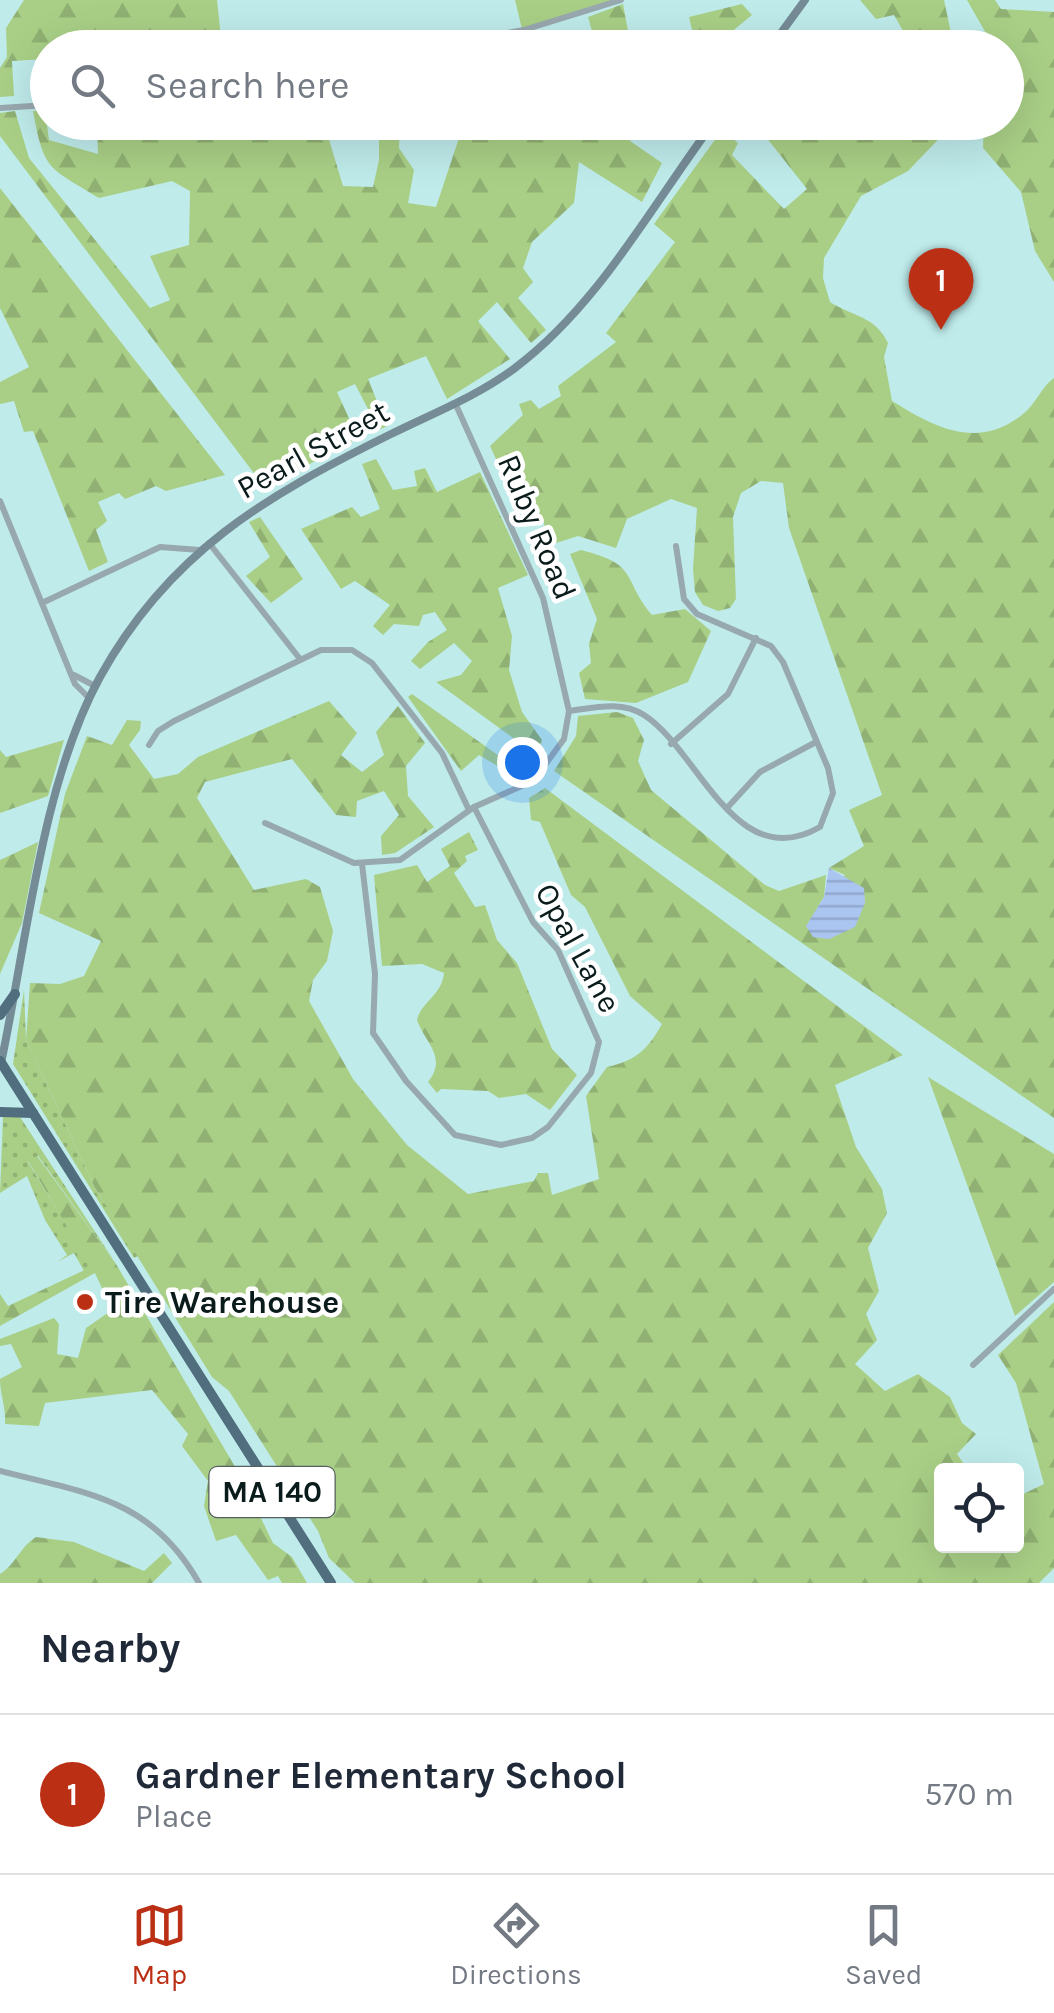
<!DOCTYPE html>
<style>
:root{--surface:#fff;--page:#f2f2f3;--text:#1f2937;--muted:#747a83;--line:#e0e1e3;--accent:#bb3015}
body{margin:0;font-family:Karla,sans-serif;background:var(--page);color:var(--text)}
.controls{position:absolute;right:30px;bottom:30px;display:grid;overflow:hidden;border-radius:10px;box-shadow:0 10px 40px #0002}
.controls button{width:90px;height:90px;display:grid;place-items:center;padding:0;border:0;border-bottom:2px solid var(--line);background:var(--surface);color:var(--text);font:50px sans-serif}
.you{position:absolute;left:522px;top:762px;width:35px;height:35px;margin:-25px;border:8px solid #fff;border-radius:50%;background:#1a73e8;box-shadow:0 0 0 15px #1a73e833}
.badge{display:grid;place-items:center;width:65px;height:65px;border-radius:50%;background:var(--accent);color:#fff;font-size:32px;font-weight:700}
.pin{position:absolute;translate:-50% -82px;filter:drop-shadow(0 2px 5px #0008)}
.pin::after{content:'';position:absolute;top:52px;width:35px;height:30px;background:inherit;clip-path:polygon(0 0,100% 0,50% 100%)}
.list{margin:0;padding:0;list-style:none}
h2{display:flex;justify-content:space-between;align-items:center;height:130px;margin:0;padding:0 40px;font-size:42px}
h2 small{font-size:32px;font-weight:400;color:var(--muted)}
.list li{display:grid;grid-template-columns:65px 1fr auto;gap:30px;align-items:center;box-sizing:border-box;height:160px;padding:0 40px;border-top:2px solid var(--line)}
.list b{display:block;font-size:38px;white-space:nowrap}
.list p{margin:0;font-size:32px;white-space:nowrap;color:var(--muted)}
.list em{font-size:32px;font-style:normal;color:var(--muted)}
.icon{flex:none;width:55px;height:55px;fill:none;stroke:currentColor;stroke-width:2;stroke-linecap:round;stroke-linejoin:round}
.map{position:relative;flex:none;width:1054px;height:1583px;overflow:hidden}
.search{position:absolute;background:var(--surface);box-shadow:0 10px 40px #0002;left:30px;right:30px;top:30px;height:110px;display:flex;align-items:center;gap:25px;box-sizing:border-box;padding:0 35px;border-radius:55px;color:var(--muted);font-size:38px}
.sheet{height:290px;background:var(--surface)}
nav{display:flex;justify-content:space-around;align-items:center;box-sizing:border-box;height:140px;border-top:2px solid var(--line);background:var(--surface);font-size:28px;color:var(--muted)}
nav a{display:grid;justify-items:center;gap:5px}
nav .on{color:var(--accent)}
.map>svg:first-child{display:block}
.grass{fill:url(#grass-dots)}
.forest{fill:url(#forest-firs)}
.green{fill:#a9cf86}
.water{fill:url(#water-rules)}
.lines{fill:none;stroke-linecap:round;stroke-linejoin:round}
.minor{stroke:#98a8af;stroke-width:6}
.secondary{stroke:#758b96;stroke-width:8}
.trunk{stroke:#506e7d;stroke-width:10}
.poi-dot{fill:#bb3015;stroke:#fff;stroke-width:4}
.labels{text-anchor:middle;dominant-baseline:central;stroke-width:9;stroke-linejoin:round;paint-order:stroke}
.shield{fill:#fff;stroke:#545f5f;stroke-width:2.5}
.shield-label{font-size:30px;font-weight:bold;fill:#0a1b1b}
.street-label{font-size:32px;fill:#0a1b1b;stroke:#fff}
.poi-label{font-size:32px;font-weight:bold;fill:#0a1b1b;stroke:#fff;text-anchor:start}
</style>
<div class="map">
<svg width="1054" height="1583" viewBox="0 0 1054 1583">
<defs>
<pattern id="grass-dots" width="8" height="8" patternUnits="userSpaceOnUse" patternTransform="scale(2.5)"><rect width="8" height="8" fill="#a9cf86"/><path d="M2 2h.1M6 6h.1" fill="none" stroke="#90b173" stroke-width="1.8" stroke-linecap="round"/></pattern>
<pattern id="forest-firs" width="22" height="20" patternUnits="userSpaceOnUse" patternTransform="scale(2.5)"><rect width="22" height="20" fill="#a9cf86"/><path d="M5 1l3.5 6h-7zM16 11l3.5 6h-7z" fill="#90b173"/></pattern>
<pattern id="water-rules" width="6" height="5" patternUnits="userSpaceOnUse" patternTransform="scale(2.5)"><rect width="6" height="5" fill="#abc5f1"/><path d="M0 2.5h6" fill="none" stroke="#92a9ce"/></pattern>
</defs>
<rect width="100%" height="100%" fill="#bfebeb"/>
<g class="grass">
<polygon points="24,990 26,1040 94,1186 138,1256 134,1258 13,1064"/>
<polygon points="3,1117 20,1117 116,1264 38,1156 28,1162 92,1267 84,1271 74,1253 57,1262 67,1255 45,1220 27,1176 0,1193"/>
</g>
<g class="forest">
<polygon points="24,0 217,0 222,47 165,47 162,32 96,47 92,40 70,47 48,48 47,59 12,61 14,96 0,97 0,68 7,57 6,28"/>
<polygon points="860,0 944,0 954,47 890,47 907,38 894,15 876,19"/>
<polygon points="967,0 995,0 1001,9 1054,12 1054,282 1035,251 1021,192 983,148 984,123 1006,122 1006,48 988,47 987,35"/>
<polygon points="623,4 631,47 589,47 596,45 588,17"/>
<polygon points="742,4 752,15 713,47 658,47 657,40 693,34 689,17"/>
<path d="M45 110 49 140 98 154 97 123H133L136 134 161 130 164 123H324L343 186 373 187 379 160V123H400L399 148 414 170 408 203 436 207 464 123H641L630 141 662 163 642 202 579 162 574 203 532 242 523 268 533 282 518 298 546 330 531 343 497 302 478 321 510 359 447 399 426 356 368 379 387 426 379 430 355 384 337 392 358 438 265 488 0 136V113L15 111 29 158 150 308 170 300 150 256 189 245 190 191 172 181 99 198C49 167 44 172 33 111Z"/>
<path d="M755 123H954L908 171 861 196 824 258 823 278 830 302C854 317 875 316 888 343L884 357 892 401C934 427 978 451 1023 414 1036 404 1041 387 1054 378V1118L554 771 576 736 578 716 617 712 633 718 644 740 638 761 651 790 765 885 779 891 826 875 824 897 816 909 845 875 829 868 864 846 849 810 882 795 789 528 783 483 761 481 741 493 733 517 736 599 730 608 718 611 703 605 695 592 693 569 697 508 671 499 627 519 616 548 578 536 553 544 536 506 520 511 490 446 523 415 519 404 531 400 539 409 561 396 558 386 616 342 606 333 675 242 654 224 722 130 738 143 732 155 784 209 807 189Z"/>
<polygon points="0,188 225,475 166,491 156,486 125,499 119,493 98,502 107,521 96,530 108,562 89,571 33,431 24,432 14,401 0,404 0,382 29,367 0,308"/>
<polygon points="376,459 393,490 417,486 414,471 425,468 437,492 480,472 528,575 498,588 512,636 509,670 522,712 542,740 538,756 436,682 461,675 472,661 454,643 420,669 411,661 428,642 447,630 435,612 423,615 419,626 394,624 383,635 373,626 390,605 355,581 341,589 301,529 352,507 361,517 380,509 362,464"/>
<polygon points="260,517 303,579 271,603 246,576 270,557 249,522"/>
<path d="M581 550C640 565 621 577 652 615L685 609 711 631 688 682 636 703 585 699 579 673 591 663 589 644 597 619 570 554Z"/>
<polygon points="412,694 516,768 511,774 479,755 461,771 408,697"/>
<path d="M329 701 357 733 341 755 362 772 384 755 376 732 398 706 425 743 406 766 408 796 434 827 395 853 382 855 381 836 399 815 384 791 357 801 356 817 336 815 292 759 205 782 197 798 254 890 306 879 320 887 333 931 327 961 313 980 309 1001 353 1079 407 1145 468 1194 534 1181 538 1173H548L552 1195 599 1179 586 1096 607 1067C637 1060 647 1050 662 1024L630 996 585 907 571 895 540 822 531 820 529 798 545 788 903 1055 835 1085 856 1147 882 1189 887 1213 868 1248 879 1291 866 1314 877 1340 855 1364 885 1391 918 1374 950 1397 962 1423 976 1434 957 1454 968 1470H942V1546H1016L1017 1497 1044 1484 1016 1383 998 1355 1054 1302V1568L1039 1583H355L329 1558 318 1531 229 1391 212 1377 94 1186 26 1040 30 983 60 984 84 976 101 941 39 913 65 794 87 736 112 745 127 720 141 721 140 730 129 745 154 779 178 774 198 757Z"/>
<polygon points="64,740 48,796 0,813 0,750 6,757"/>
<path d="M469 832 478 850 465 856 467 861 454 873 475 907 485 905 497 940 517 963 552 1049 577 1075 550 1110 526 1094 499 1098 488 1091 441 1089 437 1093 428 1082C448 1057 425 1043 417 1020 421 1002 442 995 444 973L422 964 382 966 374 875 417 865 427 882 450 866 441 849Z"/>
<polygon points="38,842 22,923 0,974 0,860"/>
<polygon points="928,1077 1054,1154 1054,1282 1015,1316"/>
<path d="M37 1156 116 1264 241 1477 273 1543 292 1557 307 1583H282L278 1576 268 1580 236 1535 216 1541 204 1506 208 1481 182 1446 188 1434 152 1390 45 1403 39 1426 5 1424C6 1406 0 1396 0 1379L22 1367 11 1344 0 1346V1339L54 1318 59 1324 57 1354 78 1358 86 1328 112 1310 95 1273 0 1326V1294L8 1306 91 1267 28 1161Z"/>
<path d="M36 1537 74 1542 144 1571 164 1553 172 1563 152 1583H0V1574C16 1564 20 1547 36 1537Z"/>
</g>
<polygon class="green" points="515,0 618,0 522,29"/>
<polygon class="water" points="829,868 864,888 865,903 855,927 829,939 813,937 806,926 824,897"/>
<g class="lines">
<g class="minor">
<polyline points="425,48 524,30 621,0"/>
<polyline points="0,108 48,105"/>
<polyline points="0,501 75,684 89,698"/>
<polyline points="209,543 300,659"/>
<polyline points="42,603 160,547 200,550"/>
<polyline points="74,675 95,686"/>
<path d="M569 711C593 708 621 700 644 715 699 750 735 876 820 827L833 793 828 768 783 662 771 646 697 614 684 599 676 546"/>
<polyline points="671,744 728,694 756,638"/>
<polyline points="149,745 158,731 174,721 321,650 352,650 372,663 442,753 469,810"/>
<polyline points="727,808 760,772 816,742"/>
<polyline points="265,823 354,863 400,860 474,807 533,781 564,739 569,711 543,598 456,405"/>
<polyline points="362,864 375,974 373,1033 406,1081 455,1135 501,1145 532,1138 548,1127 591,1073 599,1042 558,950 533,922 474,807"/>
<polyline points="973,1365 1054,1289"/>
<path d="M0 1471C86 1493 151 1498 199 1583"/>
</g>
<g class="secondary">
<polyline points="770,48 805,0"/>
<path d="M1 1063C27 942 41 785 100 677 169 552 266 496 389 435 433 413 476 397 515 368 599 305 652 205 714 122"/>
</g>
<g class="trunk">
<polyline points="0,1015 15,994"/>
<polyline points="0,1061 331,1583"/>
<polyline points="0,1112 33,1113"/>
</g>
</g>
<circle class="poi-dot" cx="85" cy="1302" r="10"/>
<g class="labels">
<rect class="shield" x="209.5" y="1467" width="125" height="50" rx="8"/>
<g class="shield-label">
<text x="272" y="1492">MA 140</text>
</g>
<g class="street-label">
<text transform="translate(313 450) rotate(-29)">Pearl Street</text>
<text transform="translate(537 527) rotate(67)">Ruby Road</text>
<text transform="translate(578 948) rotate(61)">Opal Lane</text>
</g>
<g class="poi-label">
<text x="105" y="1302">Tire Warehouse</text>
</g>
</g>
</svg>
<div class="controls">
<button><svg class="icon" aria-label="locate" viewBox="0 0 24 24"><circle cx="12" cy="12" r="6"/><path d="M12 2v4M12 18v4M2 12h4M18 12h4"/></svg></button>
</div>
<div class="you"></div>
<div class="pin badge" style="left:941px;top:330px">1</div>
<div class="search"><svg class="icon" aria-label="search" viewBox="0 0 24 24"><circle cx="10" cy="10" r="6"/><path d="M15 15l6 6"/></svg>Search here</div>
</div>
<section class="sheet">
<h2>Nearby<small></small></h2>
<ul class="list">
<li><span class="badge">1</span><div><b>Gardner Elementary School</b><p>Place</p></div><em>570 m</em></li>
</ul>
</section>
<nav>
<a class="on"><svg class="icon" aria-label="map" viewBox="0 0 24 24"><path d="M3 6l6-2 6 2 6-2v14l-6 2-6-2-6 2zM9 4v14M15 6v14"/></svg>Map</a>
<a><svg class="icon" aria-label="directions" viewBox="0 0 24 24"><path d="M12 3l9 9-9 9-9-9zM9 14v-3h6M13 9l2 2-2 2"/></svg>Directions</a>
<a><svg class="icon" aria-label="saved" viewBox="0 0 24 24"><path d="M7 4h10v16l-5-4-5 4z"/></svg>Saved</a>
</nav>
